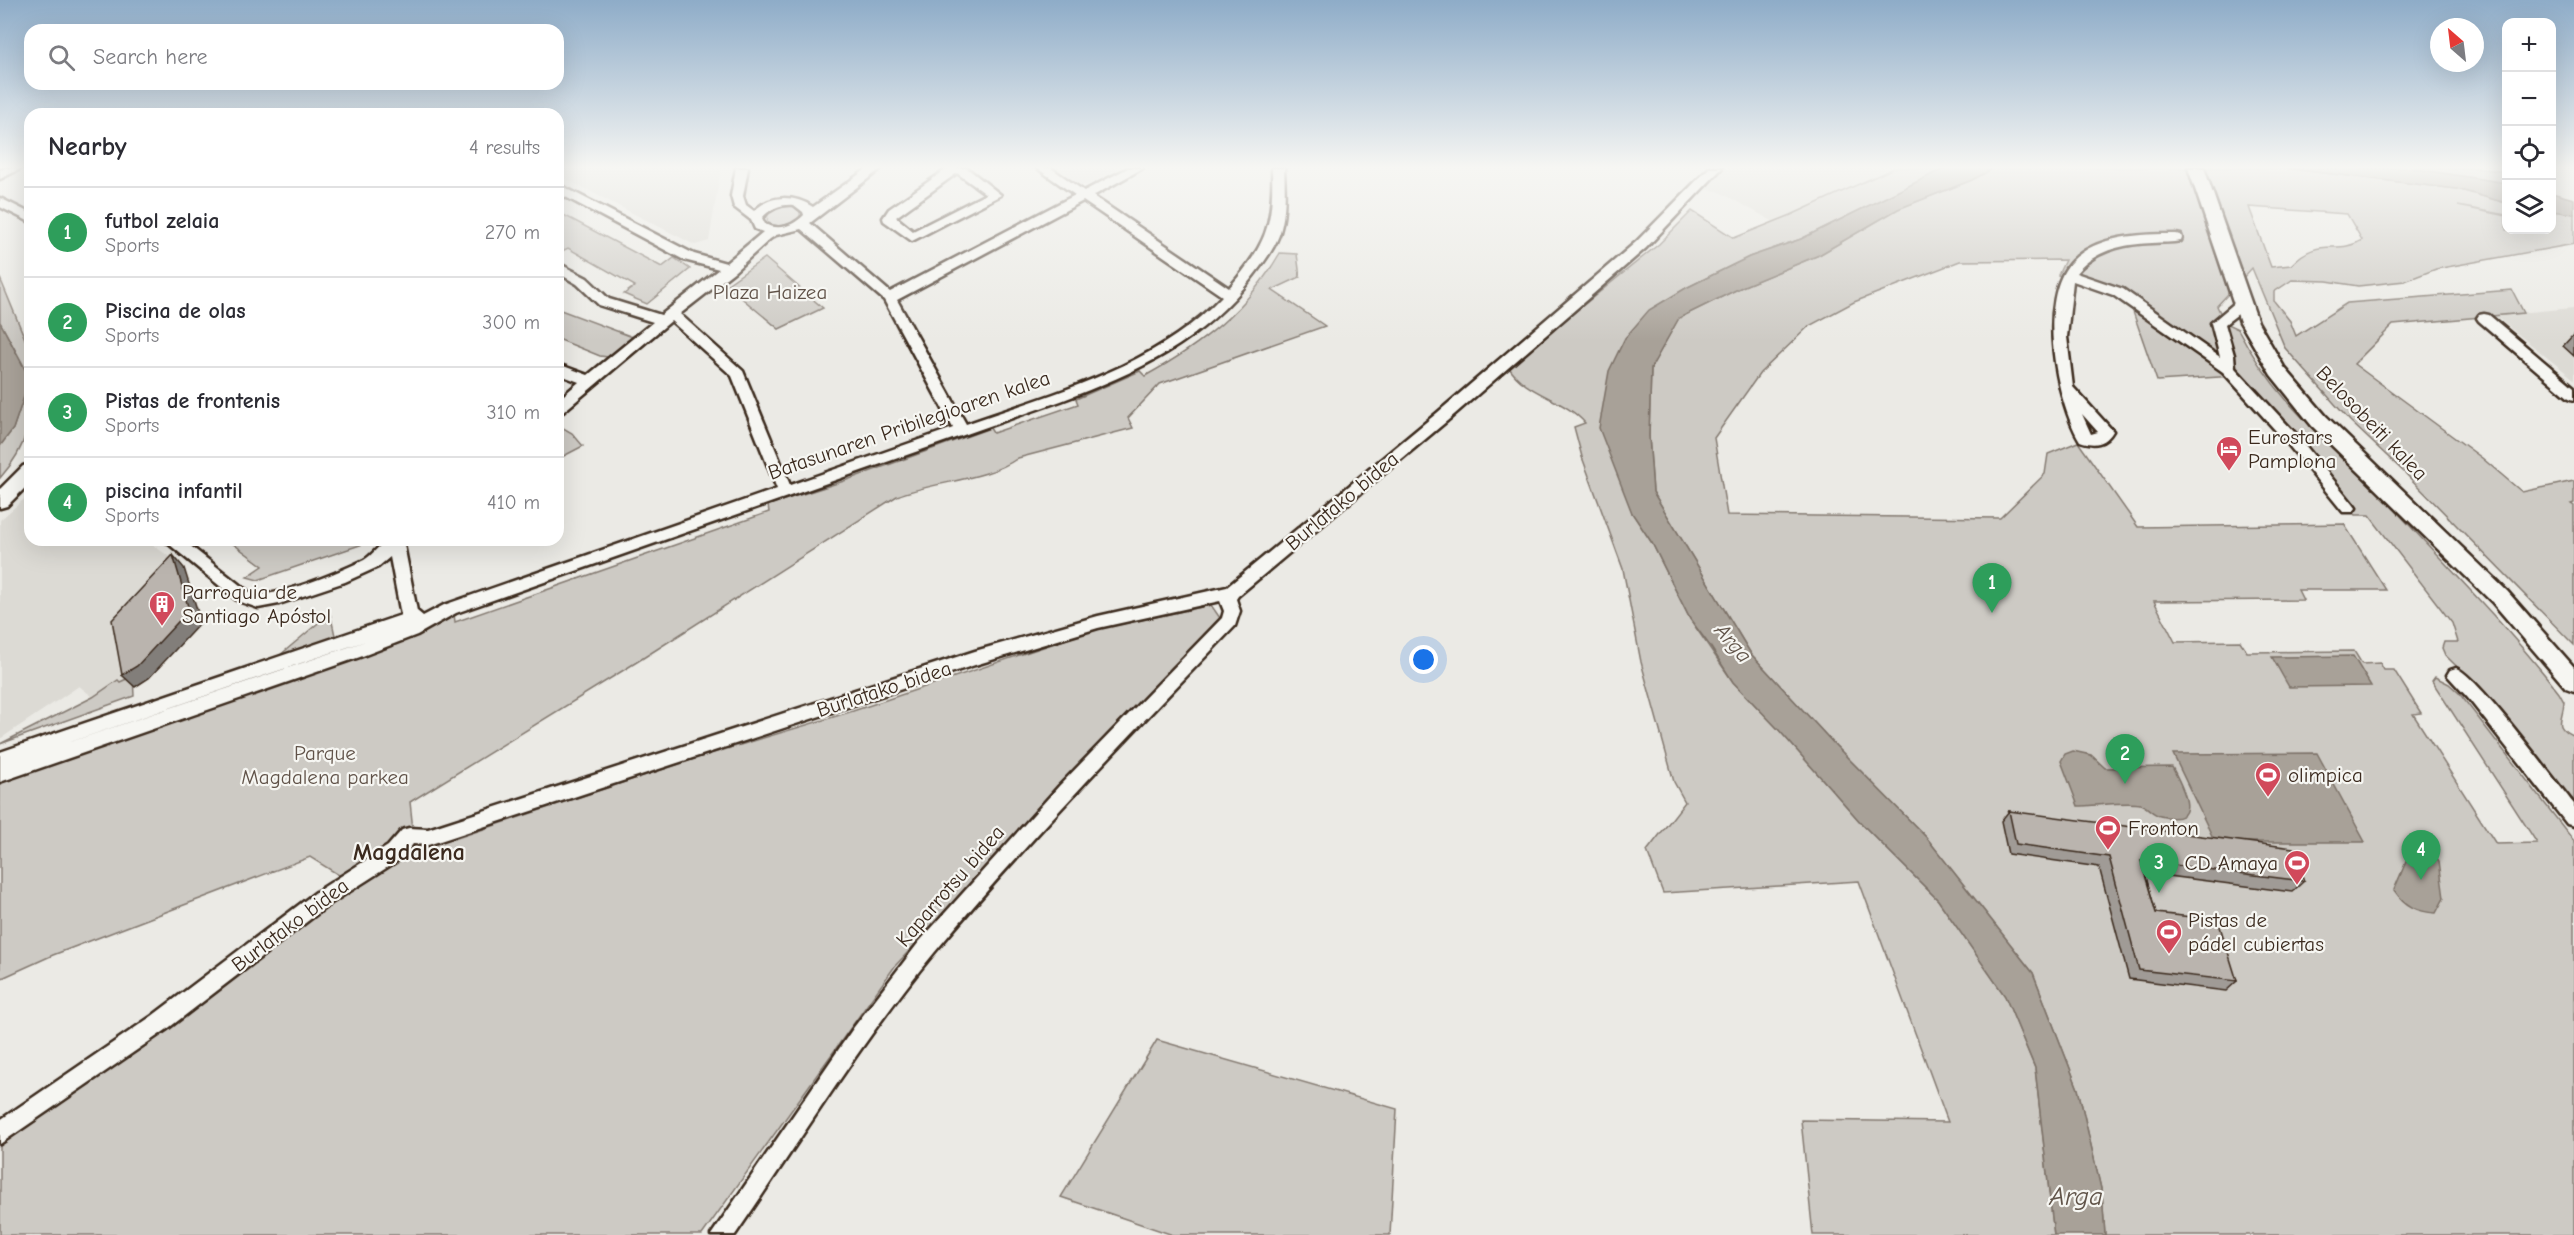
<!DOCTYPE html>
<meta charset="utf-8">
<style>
:root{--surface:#fff;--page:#f7f7f7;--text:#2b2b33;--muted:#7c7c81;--line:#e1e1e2;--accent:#ea580c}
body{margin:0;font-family:"Comic Neue",sans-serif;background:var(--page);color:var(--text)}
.controls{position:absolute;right:18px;top:18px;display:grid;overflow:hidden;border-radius:12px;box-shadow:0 6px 24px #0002}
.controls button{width:54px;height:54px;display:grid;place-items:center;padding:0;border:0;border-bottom:2px solid var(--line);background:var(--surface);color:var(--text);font:30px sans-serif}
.compass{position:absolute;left:2430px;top:18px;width:54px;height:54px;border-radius:50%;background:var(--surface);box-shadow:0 6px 24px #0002;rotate:332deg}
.you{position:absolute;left:1424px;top:660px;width:21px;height:21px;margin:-15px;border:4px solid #fff;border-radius:50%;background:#1a73e8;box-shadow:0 0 0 9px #1a73e833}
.badge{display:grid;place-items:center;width:39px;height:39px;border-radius:50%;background:var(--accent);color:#fff;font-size:20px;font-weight:700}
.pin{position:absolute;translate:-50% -50px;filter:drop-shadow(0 2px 3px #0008)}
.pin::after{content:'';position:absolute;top:32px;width:21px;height:18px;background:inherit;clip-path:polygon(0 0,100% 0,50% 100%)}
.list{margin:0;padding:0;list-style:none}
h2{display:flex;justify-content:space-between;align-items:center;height:78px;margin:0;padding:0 24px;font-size:26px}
h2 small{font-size:20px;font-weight:400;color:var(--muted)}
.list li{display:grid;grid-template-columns:39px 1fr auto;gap:18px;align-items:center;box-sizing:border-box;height:90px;padding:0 24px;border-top:2px solid var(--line)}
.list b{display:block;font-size:22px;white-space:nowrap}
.list p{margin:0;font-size:20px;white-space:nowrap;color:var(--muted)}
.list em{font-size:20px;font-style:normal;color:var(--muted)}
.icon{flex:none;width:33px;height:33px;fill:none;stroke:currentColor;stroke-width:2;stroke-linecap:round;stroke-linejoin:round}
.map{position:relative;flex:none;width:2574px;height:1235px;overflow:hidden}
.search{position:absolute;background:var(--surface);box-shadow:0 6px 24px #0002;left:24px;top:24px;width:540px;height:66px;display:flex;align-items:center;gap:15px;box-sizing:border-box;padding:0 21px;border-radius:18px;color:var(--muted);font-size:22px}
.panel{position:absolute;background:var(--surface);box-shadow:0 6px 24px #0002;left:24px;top:108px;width:540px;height:438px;border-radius:18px}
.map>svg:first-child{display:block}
.built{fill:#dcdad4}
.green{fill:#cdcac4;stroke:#847a71;stroke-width:1.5;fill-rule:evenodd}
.water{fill:#a8a198;stroke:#7c7167;stroke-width:1.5}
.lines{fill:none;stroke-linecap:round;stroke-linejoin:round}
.minor-casing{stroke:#3b2a1e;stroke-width:5}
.major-casing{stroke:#3b2a1e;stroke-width:5}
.minor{fill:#f6f6f2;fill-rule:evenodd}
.major{fill:#f6f6f2;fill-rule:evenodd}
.wall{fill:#a09b96;stroke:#3b2a1e;stroke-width:1.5}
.shaded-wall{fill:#827e7a;stroke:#3b2a1e;stroke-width:1.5}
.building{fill:#bab4ae;stroke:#3b2a1e;stroke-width:1.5}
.labels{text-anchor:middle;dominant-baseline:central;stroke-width:4.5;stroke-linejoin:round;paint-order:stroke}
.park-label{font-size:21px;fill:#605248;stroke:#f6f6f2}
.street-label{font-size:21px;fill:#3b2a1e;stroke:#f6f6f2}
.poi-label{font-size:21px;fill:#3b2a1e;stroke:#f6f6f2;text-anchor:start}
.water-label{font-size:22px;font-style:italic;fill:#615449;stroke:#f6f6f2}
.quarter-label{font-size:24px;font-weight:bold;fill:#3b2a1e;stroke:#f6f6f2}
.near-water-label{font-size:27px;font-style:italic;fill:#615449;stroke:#f6f6f2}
</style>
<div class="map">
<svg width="2574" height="1235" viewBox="0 0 2574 1235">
<rect width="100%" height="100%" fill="#ebeae5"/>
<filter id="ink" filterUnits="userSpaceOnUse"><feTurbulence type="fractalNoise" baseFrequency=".0167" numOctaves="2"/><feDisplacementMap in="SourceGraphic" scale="12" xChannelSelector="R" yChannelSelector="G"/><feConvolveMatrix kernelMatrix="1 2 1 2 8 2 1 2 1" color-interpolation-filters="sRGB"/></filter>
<g filter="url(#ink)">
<g class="built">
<polygon points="558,168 721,168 709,241 695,245 558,175"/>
<polygon points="1056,168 1120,168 1087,185 1081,185"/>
<polygon points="1708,168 1904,168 1774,222 1718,191 1691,188"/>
<polygon points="2574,308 2574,379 2494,315"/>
<polygon points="30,494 30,540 146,540 185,568 124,632 133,676 120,682 118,680 93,697 79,686 0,739 0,520"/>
</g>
<g class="green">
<path d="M1894 168H1945L1801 239 1749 257 1686 288 1650 310 1632 513 1652 543 1690 619 1733 682 1778 729 1862 824 1938 900 2005 996 2035 1068 2054 1235H1813L1801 1120 1948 1122 1859 881 1663 893 1647 851 1685 802 1674 782 1641 662 1623 569 1582 457 1574 427 1585 423C1564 398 1525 395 1508 366L1659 244 1692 211 1734 238 1791 215Z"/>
<path d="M1994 168H2282L2457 189 2506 203V215L2458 206 2506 216V230H2552V211L2574 214V244L2436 269 2405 281 2358 286 2327 281 2292 280 2274 292V301L2290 321 2296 336 2347 303 2512 290 2524 313 2393 325 2354 364 2482 458 2522 492 2574 481V503L2571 504 2574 506V645L2405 473 2350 421 2285 348 2252 268 2217 306 2225 323 2238 329C2272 395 2318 433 2370 484 2395 509 2420 537 2445 563 2484 605 2524 647 2559 693L2564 702C2563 720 2552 726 2574 736V803L2483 692 2445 655 2442 648 2444 642H2458L2452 623 2369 515H2356L2348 508 2235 376 2157 381 2131 306 2106 292 2058 275 2065 260 1960 261 1854 302 1809 326 1760 373 1714 438 1727 515 2000 518 2045 474 2048 454 2078 442 2138 527 2344 524 2386 590H2298L2303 600 2154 601 2175 642 2240 641 2247 652 2354 651 2362 664 2380 663 2384 670H2394L2421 713 2413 714 2496 844 2537 843 2432 681 2435 677 2449 684 2459 693 2574 841V1235H2105L2102 1193 2078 1089 2033 973 1926 837 1836 746 1751 654 1653 492 1649 436 1651 367 1679 318 1744 286 1819 255 1898 209 1972 180ZM2249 207 2347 214 2362 240C2337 256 2319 235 2291 265L2271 267Z"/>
<polygon points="2408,168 2475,168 2506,172 2506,183"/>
<path d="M781 206H793L800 211V217C791 227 778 229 767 222L768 213Z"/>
<polygon points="558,212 662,267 674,258 690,269 647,304 624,294 635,286 568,248 558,253"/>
<path d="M1280 253 1297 254 1300 277 1272 290 1325 326 1160 384 1128 418 1133 428 1018 458C986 481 935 481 897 496L640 660 410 802 413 830 419 837 454 839 697 758 853 711 1094 630 1211 605 1220 618 895 966 702 1235H0V1138L347 880 310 857 53 955 0 979V780L454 614 455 622 769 512 768 505 844 481 990 428 993 433 1078 404 1076 399 1140 371 1145 376C1201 345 1248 309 1280 253Z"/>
<polygon points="765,258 823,308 779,329 726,285"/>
<polygon points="0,278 30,351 30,377 0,322"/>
<polygon points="558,309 630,336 634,337 608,357 600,356 558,339"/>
<path d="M30 379C30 423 30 444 0 478V446L13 429Z"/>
<polygon points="558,425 572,433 583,446 558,459"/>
<polygon points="228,540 304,540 311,544 315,540 352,540 363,544 258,580 247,577 263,566"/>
<polygon points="330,613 336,640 273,661"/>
<polygon points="133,676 134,696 0,744 93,697 118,680 120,682"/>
<polygon points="1157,1040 1397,1109 1390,1235 1173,1235 1061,1197"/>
</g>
<g class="water">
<polygon points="1945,168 1994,168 1972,180 1898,209 1819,255 1744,286 1679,318 1651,368 1649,436 1653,492 1751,654 1836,746 1926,837 2033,973 2078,1089 2102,1193 2105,1235 2054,1235 2035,1068 2005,996 1938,900 1862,824 1778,729 1733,682 1710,646 1690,619 1652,543 1632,513 1599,428 1609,371 1625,338 1649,310 1686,288 1749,257 1801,239"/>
<polygon points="2282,168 2408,168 2506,183 2506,203 2457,189"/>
<polygon points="2552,193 2574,199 2574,214 2552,211"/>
<polygon points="0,322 30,379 13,429 0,446"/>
<polygon points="2353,656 2371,686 2289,687 2272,657"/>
<path d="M2073 751 2091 755 2105 768 2172 767C2182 786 2205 827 2160 816 2152 814 2147 806 2140 804 2126 801 2094 806 2078 806L2061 761 2065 754Z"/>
<polygon points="2317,753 2365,842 2215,842 2173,754"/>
<path d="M2420 847 2433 853 2439 861 2444 898 2436 913C2417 912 2405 906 2394 890L2411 850Z"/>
</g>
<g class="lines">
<g class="minor-casing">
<g id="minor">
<polygon points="6,168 22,168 0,179 0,170"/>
<path d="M736 168H748L743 196 746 205 754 211C771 194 794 195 813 207L868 168H882L810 223 890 292 1075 195 1037 168H1051L1084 191 1128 168H1143L1093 196 1229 288C1266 245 1274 225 1272 168H1284C1285 189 1286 212 1280 232 1275 248 1264 262 1254 275 1203 342 1138 372 1061 401L456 613 417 635 360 657 0 782V752L401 615 390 557 378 567 345 582 279 604 258 608 238 601 164 540H183L250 593C272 601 341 571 364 560 373 555 380 543 389 540 394 538 403 540 408 540L404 545 417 611 423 616 444 605 777 489 732 376 671 321 563 412 558 413V400L579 382 558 374V364L588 375 653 322 599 305 577 284 558 273V263L587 278 609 299 661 315 719 269 684 260 558 193V184L694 254 726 263 763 232 755 229 751 220 734 207 731 196ZM1083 201 1222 296C1156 367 1054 393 966 424L897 300ZM794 205 803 212 804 215C793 226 779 231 765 224L762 218C771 208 781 204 794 205ZM801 229 884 300 953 428 790 485 743 371 680 314 735 271 770 239 776 235ZM366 641 348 647 44 751Z"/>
<path d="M948 168H967L1001 195 912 241 884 221 883 218 889 209ZM957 173 986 194 913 231 896 217Z"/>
<path d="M1709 168H1722L1646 248 1447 421 1238 596 1236 599 1240 611 1235 626C1132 733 1029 839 934 953 861 1041 800 1141 735 1235H711L854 1027 919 942 1059 786 1222 618 1224 611 1220 601 1098 628 975 665 428 845 413 844 402 858 330 904 166 1030 0 1144V1120L152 1016 316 892 388 846 402 830 409 828 428 829 975 651 1098 616 1227 587 1437 413 1636 242Z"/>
<polygon points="0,198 30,213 30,222 0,207"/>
<path d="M2176 234 2181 235 2182 238 2181 241C2172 243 2162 242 2152 243 2124 244 2095 250 2076 273L2123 289 2220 357 2211 323 2237 301H2247L2249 304 2247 307 2225 324 2234 355 2235 368 2296 434 2353 504 2356 508 2353 512H2343L2286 442 2223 372 2113 295 2073 281 2067 337 2073 387 2113 431C2105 445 2094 446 2080 441 2056 401 2036 298 2072 261 2097 235 2142 234 2176 234ZM2082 414 2098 432 2091 434Z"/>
<polygon points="2484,314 2489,315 2574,387 2574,400 2569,398 2479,321 2477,318 2479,315"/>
<path d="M2456 668C2477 675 2555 781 2574 804V826L2567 824 2468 698 2447 675 2450 670Z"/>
</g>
</g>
<g class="major-casing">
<g id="major">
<polygon points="2188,168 2204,168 2258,322 2284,367 2326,416 2507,591 2574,667 2574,691 2566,688 2493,603 2312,426 2271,375 2240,322"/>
<polygon points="30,464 30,483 7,506 0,508 0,489 23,466"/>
</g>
</g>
<use href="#minor" class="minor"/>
<use href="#major" class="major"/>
</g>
<g class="wall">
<polygon points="2574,334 2574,356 2563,346"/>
<polygon points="2009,811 2304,881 2292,892 2145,873 2156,913 2237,981 2226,991 2129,979 2099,867 2008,854 2001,821"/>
</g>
<polygon class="shaded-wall" points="173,555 184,568 201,622 149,678 135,687 122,675"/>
<g class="building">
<polygon points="173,555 189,610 137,666 122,675 112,620"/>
<polygon points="2009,811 2293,848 2304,881 2141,861 2156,913 2218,920 2237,981 2139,970 2109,857 2016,844"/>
</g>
</g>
<linearGradient id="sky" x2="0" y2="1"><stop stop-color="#8eacc8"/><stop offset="0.49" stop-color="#f6f6f3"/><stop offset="1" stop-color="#f6f6f3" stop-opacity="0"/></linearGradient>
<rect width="2574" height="341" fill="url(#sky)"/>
<defs>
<g id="hotel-pin" transform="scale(1.35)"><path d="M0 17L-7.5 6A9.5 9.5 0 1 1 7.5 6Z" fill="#d1495b" stroke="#f6f6f2"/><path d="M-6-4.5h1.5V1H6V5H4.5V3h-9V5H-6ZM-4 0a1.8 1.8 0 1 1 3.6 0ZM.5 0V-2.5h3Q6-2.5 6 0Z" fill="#fff"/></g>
<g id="building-pin" transform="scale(1.35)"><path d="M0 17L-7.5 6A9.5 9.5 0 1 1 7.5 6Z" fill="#d1495b" stroke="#f6f6f2"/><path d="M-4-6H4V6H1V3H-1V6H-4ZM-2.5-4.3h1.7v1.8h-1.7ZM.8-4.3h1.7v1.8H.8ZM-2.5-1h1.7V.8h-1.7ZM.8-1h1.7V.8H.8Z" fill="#fff"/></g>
<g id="stadium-pin" transform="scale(1.35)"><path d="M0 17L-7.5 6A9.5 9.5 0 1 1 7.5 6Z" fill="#d1495b" stroke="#f6f6f2"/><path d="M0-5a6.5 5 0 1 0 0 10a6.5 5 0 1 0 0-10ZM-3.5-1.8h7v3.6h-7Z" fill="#fff"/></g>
</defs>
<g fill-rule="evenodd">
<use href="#hotel-pin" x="2229" y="449"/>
<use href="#building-pin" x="162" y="604"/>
<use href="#stadium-pin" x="2268" y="775"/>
<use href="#stadium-pin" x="2108" y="828"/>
<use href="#stadium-pin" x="2297" y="863"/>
<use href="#stadium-pin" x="2169" y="932"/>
</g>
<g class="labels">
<g class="park-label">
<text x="770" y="292">Plaza Haizea</text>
<text x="325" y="753">Parque<tspan x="325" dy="24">Magdalena parkea</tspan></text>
</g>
<g class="street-label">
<text transform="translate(2372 423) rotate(46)">Belosobeiti kalea</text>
<text transform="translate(909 425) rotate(-19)">Batasunaren Pribilegioaren kalea</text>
<text transform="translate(1342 501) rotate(-40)">Burlatako bidea</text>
<text transform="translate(884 689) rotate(-18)">Burlatako bidea</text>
<text transform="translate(950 886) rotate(-49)">Kaparrotsu bidea</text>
<text transform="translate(290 925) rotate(-37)">Burlatako bidea</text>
</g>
<g class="poi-label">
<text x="2248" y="437">Eurostars<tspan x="2248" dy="24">Pamplona</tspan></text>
<text x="182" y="592">Parroquia de<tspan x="182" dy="24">Santiago Apóstol</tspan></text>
<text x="2288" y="775">olimpica</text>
<text x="2128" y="828">Fronton</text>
<text x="2278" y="863" text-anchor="end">CD Amaya</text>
<text x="2188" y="920">Pistas de<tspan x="2188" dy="24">pádel cubiertas</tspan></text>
</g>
<g class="water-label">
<text transform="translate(1733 643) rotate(49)">Arga</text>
</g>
<g class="quarter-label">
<text x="409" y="852">Magdalena</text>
</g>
<g class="near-water-label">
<text x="2076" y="1196">Arga</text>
</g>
</g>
</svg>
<div class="controls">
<button>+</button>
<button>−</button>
<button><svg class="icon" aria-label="locate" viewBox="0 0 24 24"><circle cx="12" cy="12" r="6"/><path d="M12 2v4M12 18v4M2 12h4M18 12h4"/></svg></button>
<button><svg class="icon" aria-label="layers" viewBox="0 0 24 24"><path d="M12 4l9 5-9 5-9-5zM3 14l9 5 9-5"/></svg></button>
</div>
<svg class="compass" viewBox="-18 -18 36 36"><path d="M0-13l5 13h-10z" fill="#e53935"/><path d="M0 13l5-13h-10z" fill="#7c7c81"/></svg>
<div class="you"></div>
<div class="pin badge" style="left:1992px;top:613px;background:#2e9e5b">1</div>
<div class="pin badge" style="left:2125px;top:784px;background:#2e9e5b">2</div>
<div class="pin badge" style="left:2159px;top:893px;background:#2e9e5b">3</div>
<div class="pin badge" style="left:2421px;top:880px;background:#2e9e5b">4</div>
<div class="search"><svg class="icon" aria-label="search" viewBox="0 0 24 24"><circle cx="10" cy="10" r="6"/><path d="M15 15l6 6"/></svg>Search here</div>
<section class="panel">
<h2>Nearby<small>4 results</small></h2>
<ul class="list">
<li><span class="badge" style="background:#2e9e5b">1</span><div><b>futbol zelaia</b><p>Sports</p></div><em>270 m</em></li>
<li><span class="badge" style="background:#2e9e5b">2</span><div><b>Piscina de olas</b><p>Sports</p></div><em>300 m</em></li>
<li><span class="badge" style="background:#2e9e5b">3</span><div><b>Pistas de frontenis</b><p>Sports</p></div><em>310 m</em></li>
<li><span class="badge" style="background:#2e9e5b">4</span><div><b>piscina infantil</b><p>Sports</p></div><em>410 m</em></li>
</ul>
</section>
</div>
